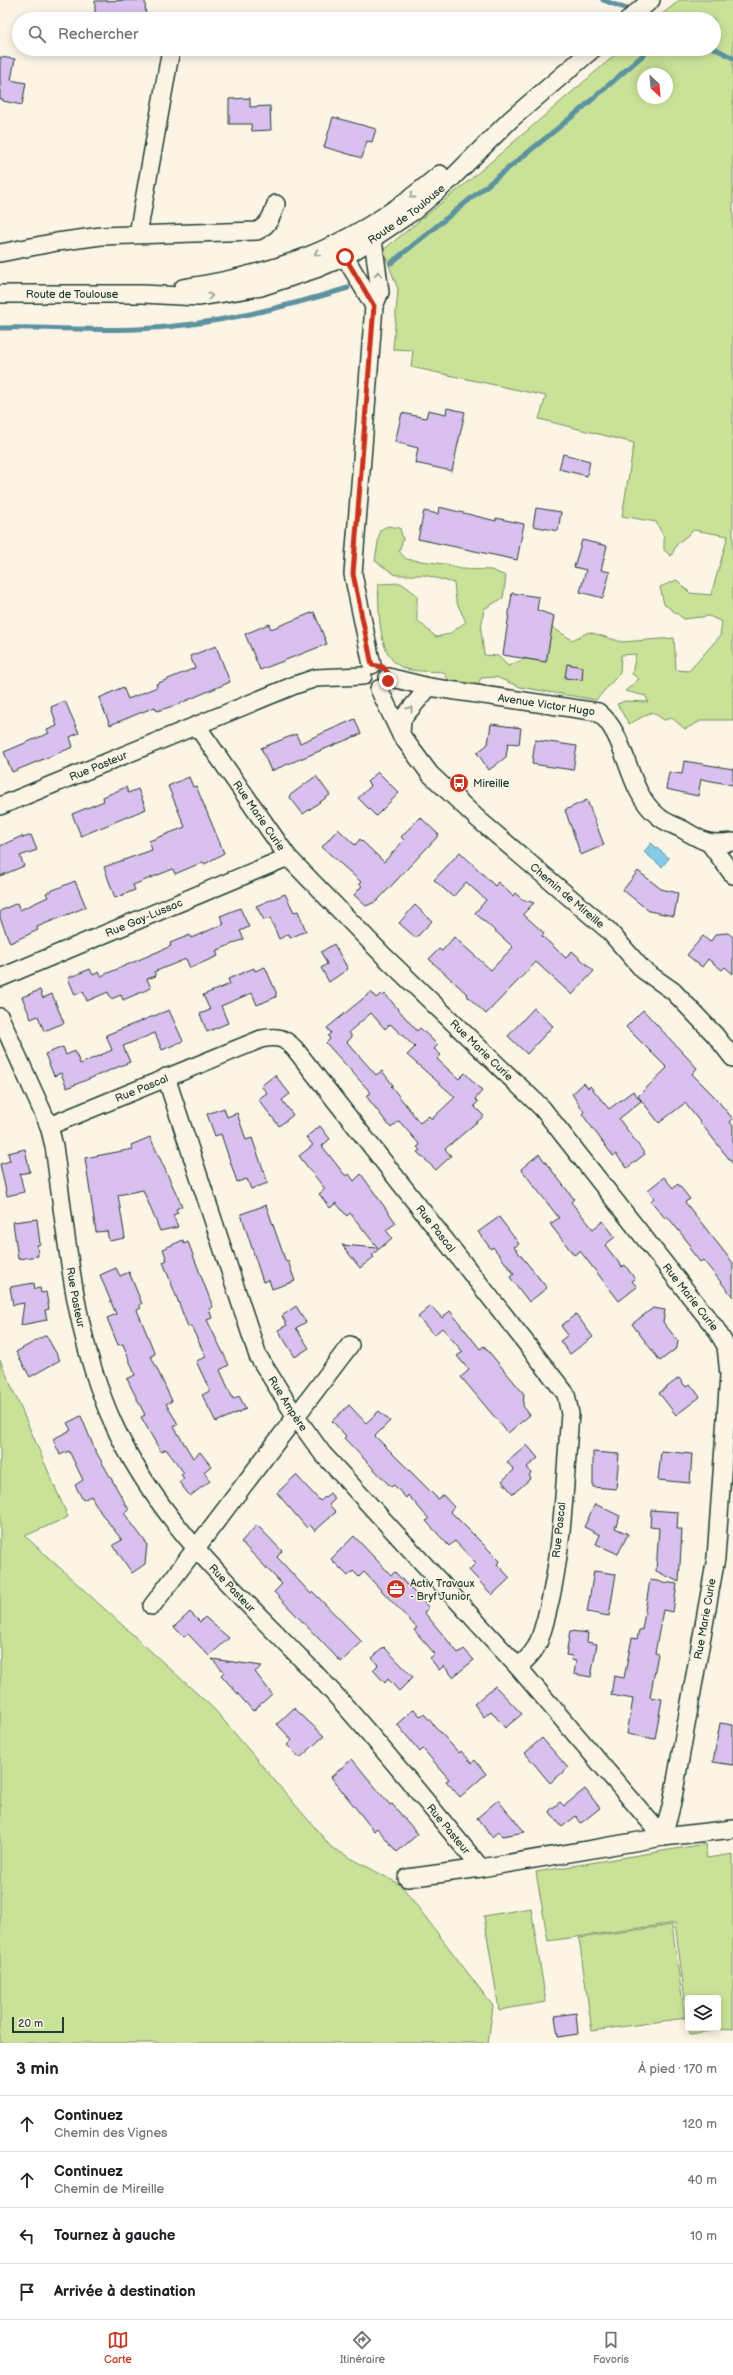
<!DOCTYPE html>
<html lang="fr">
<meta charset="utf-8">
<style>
:root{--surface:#fff;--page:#f2f2f2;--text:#202124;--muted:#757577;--line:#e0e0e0;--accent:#c8321e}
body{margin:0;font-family:"Balsamiq Sans",sans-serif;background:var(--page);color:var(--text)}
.controls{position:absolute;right:12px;bottom:12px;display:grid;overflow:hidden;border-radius:4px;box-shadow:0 2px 10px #0003}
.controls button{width:36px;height:36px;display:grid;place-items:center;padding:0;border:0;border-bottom:1px solid var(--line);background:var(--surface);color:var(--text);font:20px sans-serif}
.compass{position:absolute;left:637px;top:68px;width:36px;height:36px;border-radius:50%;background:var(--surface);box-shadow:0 2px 10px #0003;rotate:154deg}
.scale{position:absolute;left:12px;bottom:10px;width:52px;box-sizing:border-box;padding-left:4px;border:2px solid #1f3d34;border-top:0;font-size:11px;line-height:14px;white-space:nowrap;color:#1f3d34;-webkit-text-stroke:3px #fcf5e5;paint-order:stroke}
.stop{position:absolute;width:12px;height:12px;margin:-9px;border:3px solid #c8321e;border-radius:50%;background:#fff}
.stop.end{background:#c8321e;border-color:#fff;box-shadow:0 1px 4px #0008}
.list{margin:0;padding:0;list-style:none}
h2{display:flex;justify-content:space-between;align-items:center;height:52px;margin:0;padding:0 16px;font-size:17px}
h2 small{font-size:13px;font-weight:400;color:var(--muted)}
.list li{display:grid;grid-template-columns:26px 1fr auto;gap:12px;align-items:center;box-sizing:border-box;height:56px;padding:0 16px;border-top:1px solid var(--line)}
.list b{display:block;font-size:15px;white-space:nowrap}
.list p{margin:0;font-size:13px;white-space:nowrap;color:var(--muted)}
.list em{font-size:13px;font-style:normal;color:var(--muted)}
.icon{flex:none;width:22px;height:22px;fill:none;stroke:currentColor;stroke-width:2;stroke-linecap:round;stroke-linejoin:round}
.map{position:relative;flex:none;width:733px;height:2043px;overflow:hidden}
.search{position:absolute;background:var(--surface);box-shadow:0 2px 10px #0003;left:12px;right:12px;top:12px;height:44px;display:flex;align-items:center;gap:10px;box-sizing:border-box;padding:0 14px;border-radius:22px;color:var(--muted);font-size:15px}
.sheet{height:276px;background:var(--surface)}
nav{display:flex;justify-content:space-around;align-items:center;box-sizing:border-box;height:56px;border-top:1px solid var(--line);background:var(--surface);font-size:11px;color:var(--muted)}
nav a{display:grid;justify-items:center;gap:2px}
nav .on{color:var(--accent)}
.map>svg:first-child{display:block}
.green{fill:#c9e298;stroke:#749066;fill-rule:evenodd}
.water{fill:#87cbe8;stroke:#5d92a0}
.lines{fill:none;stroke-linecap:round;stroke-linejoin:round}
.stream{stroke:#5d92a0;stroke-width:5}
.building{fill:#d9c0ef;stroke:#1f3d34;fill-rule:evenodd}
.minor-casing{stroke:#1f3d34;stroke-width:20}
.minor{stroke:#fcf5e5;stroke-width:17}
.oneway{stroke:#8e998c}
.route{stroke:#c8321e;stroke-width:5}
.labels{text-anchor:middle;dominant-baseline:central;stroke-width:3;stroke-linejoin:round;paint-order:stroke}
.street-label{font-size:11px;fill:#1f3d34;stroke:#fcf5e5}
.poi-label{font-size:11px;fill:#1f3d34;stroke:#fcf5e5;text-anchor:start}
</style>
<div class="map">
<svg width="733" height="2043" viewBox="0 0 733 2043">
<rect width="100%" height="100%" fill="#fcf5e5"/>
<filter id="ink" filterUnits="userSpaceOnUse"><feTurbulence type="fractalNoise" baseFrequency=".025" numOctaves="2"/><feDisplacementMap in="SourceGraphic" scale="8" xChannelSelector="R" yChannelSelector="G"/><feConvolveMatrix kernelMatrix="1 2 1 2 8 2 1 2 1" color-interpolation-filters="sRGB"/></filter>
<g filter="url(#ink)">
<g class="green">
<path d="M680 0H733V720H703L685 729 672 718 664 720 652 712 629 724 617 704 625 701 648 702 646 696 625 691 639 679 632 674 636 654 621 655 620 673 596 700 520 687 496 677 481 678 478 684 451 685 444 672C432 671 418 672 407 669 375 661 380 608 378 584L401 583 417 595V620L436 637 449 634 466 622 456 601 454 583 425 575H396L375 561 380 530 388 526 400 528 403 540 399 551 406 559 444 564 461 569 491 570 506 576 503 598 484 609 481 630 484 655 498 656 508 666 525 659 546 662 552 627 572 640 589 632 622 642 674 638 676 670 689 671 720 636 722 622 709 616 684 619 664 604 660 587 677 580 690 593 711 595 728 536 694 530 677 544 671 556 664 550V537L656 522 622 516 634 443 539 419 546 396 411 367 413 350 393 349 398 289 383 250 465 184 622 49H714V19H656ZM643 74H667V98H643Z"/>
<polygon points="0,1360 68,1517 25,1536 214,1709 332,1848 401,1885 493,2006 488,2043 0,2043"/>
<polygon points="705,1844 707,1858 733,1854 733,2028 690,2034 689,2028 718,2028 718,1998 688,1998 688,2022 675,1923 548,1941 536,1872"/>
<polygon points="531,1908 546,2002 499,2010 484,1916"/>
<polygon points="672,1925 685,2018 592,2031 579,1938"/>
</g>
<polygon class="water" points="651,843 669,858 662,867 644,852"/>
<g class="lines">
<g class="stream">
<polyline points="603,0 632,11"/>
<polyline points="639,14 651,19"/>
<polyline points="714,48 733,58"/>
<polyline points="391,263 579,111 650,49"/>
<path d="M0 328C46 327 91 331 137 329 209 326 279 309 348 288"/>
</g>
</g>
<g class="building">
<polygon points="145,0 146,19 95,19 95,1"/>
<polygon points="0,57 15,59 11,80 26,83 22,105 3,101 3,99 0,99"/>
<polygon points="250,98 250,107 270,106 271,130 252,131 251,124 229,124 229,99"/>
<polygon points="333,117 376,129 372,142 367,141 362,158 324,147"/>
<polygon points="447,408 465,412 452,471 415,463 418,448 395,442 402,413 426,418 428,410 446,414"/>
<polygon points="563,454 590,461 587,476 559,469"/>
<polygon points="439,507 496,521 496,518 524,524 517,560 418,539 424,511 438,514"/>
<polygon points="536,508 561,512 558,531 533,526"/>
<polygon points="582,540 607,546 601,570 610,572 603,598 580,592 586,570 574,567"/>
<polygon points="512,593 539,597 537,610 554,616 546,662 503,655"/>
<polygon points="314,612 327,644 260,670 245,634 269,624 271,629"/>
<polygon points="216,646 230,682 176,705 157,711 155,707 110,725 99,698 123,687 128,699 157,687 156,684 195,668 190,656"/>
<polygon points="567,664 583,667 582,680 565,678"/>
<polygon points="65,701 79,733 70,737 73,747 12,772 4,752 49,733 47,730 57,726 51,707"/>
<polygon points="355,719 361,734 271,771 261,748 296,734 300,743"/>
<polygon points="491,724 521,728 519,744 508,743 506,757 489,770 477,753 488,744"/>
<polygon points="535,740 577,746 573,770 532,764"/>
<polygon points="684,761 733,769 733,785 701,779 698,796 666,789 669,772 682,774"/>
<polygon points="378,772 399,793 376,816 358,798 371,786 367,782"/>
<polygon points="316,776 330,795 303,814 289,796"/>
<polygon points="189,777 193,787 196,786 224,853 205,864 203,862 175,874 173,869 133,885 135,890 115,898 104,867 152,850 149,841 185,827 168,786"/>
<polygon points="126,787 128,793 138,789 146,809 81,836 72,814 104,801 103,797"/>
<polygon points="587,800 604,845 581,855 565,810"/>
<polygon points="420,817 439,835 377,901 366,906 354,895 362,886 359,884 361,882 322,847 338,829 355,845 360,839 384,862 404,840 401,837"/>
<polygon points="31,835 37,850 20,856 24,866 0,876 0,846 22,836 23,838"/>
<polygon points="460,852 495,886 498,882 513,896 515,893 522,899 534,903 523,914 544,933 542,936 566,958 572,951 594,971 572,995 536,962 486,1014 467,996 468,995 429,959 439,949 442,951 454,937 491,970 513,947 475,913 486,900 466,882 453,897 434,880"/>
<polygon points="638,871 661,889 678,893 674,916 649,911 623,890"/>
<polygon points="75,881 86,907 37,927 38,930 10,943 0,918 0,911 17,903 20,910 48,897 46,893"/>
<polygon points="285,894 294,912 298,911 306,931 290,938 289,934 279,939 270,918 264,920 256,906"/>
<polygon points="415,905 432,921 416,938 399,923"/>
<polygon points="240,908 249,927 240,931 244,939 216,951 218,956 190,968 186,959 154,972 156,976 147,979 151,988 123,1000 121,995 111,999 108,992 87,1001 83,991 75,995 68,978 90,969 93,975 99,972 101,976 171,946 170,943 190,935 191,938 224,924 220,916"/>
<polygon points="728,933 733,937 733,974 725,967 722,970 708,959 702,967 687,955 703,936 710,942 716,934"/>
<polygon points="334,944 348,969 329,982 321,968 327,964 321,952"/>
<polygon points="265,967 276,992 276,997 257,1005 252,993 221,1006 228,1023 207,1032 200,1014 210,1010 203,995 230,984 228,979 254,968 255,971"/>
<polygon points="40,990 43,998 52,994 64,1023 44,1031 38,1016 31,1019 22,997"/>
<path d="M371 992 376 998 381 994 383 996 385 994 417 1031 420 1028 438 1045 434 1049 441 1055 437 1059 459 1079 465 1073 482 1091 475 1099 478 1102 474 1106 484 1116 445 1149 451 1156 436 1170 417 1152 420 1150 417 1147 420 1145 399 1121 391 1128 366 1096 371 1093 326 1043 330 1039 328 1036 331 1033 327 1028ZM371 1013 385 1029 390 1024 415 1047 407 1055 455 1097 432 1119 429 1116 420 1123 391 1086 393 1085 382 1071 376 1075 347 1042 352 1037 349 1032Z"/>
<polygon points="534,1008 553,1026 527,1054 508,1036"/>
<polygon points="169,1010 183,1041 162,1050 155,1033 123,1046 130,1062 67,1088 61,1073 54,1076 45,1054 63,1047 66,1055 75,1051 80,1064 112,1050 106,1035"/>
<polygon points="643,1010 697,1068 692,1074 713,1095 733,1119 730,1122 733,1126 733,1164 685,1103 659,1123 638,1096 667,1068 626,1027"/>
<polygon points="275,1075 290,1094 282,1100 293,1115 279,1126 258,1099 267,1093 261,1086"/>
<polygon points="584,1083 588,1088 590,1086 609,1109 633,1091 641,1101 619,1119 645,1154 627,1168 616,1154 613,1156 582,1114 584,1112 572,1094"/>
<polygon points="224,1108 227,1117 237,1113 246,1140 252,1138 268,1183 251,1189 247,1179 237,1182 221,1134 215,1136 207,1114"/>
<polygon points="320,1126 330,1139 322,1146 344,1174 347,1176 349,1174 354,1181 361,1174 396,1223 386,1230 392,1238 372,1255 374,1257 360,1268 342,1245 378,1248 350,1213 347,1216 336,1203 330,1208 319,1194 325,1189 299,1156 313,1145 306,1137"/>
<polygon points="150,1137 182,1206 176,1209 178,1213 173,1215 178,1227 160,1231 143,1190 118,1195 125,1238 109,1241 107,1231 96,1232 85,1158 133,1149 131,1145"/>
<polygon points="25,1149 30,1172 20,1174 24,1192 7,1196 0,1164 10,1161 8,1153"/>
<polygon points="539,1154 574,1199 571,1202 593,1229 603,1221 615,1237 605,1245 622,1267 625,1265 635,1279 632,1281 637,1287 619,1301 580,1251 574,1255 550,1224 559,1218 521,1169"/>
<polygon points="664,1177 673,1188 678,1184 690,1199 685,1202 733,1263 733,1297 703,1260 700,1262 689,1248 691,1246 667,1216 665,1218 651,1201 654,1198 648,1190"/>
<polygon points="266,1205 286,1262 288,1261 295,1281 272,1289 269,1280 263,1282 241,1214"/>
<polygon points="499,1217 519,1244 514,1247 547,1288 529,1302 510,1277 514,1274 493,1247 491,1249 478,1232"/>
<polygon points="37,1219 40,1244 37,1245 38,1256 18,1259 13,1222"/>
<polygon points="183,1240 184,1244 188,1242 213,1307 209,1309 212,1318 207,1320 229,1365 220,1370 233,1399 239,1396 246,1409 216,1422 202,1395 210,1391 196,1361 206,1357 191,1326 188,1327 163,1262 167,1260 163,1249"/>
<polygon points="116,1268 120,1276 129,1272 142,1304 139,1305 141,1308 137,1310 155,1354 151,1356 172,1401 166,1404 178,1424 174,1427 193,1458 200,1452 211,1466 204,1472 210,1481 190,1496 179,1482 184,1478 181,1475 184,1473 166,1449 161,1452 141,1417 145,1415 127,1379 135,1375 123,1344 118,1345 107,1318 116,1314 100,1275"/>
<polygon points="34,1283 35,1289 40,1288 41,1293 46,1292 49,1309 45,1310 47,1320 21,1325 24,1303 13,1305 10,1287"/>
<polygon points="296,1306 306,1322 296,1328 309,1348 295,1357 278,1330 287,1325 282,1316"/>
<polygon points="431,1306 442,1318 450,1311 480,1349 484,1346 524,1394 523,1406 530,1415 508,1433 461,1377 469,1370 457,1356 463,1352 442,1328 434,1335 418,1317"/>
<polygon points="653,1308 665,1310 663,1322 678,1341 677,1348 660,1361 632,1324"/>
<polygon points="576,1314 593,1337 570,1354 560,1341 568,1335 561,1326"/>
<polygon points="46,1335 60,1360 30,1377 16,1352"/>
<polygon points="679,1378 686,1387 690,1384 700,1397 676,1415 659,1393"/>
<polygon points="349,1405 366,1423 379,1411 390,1421 375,1436 438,1499 443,1495 454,1507 450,1511 500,1561 497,1564 510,1578 492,1595 469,1570 476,1563 455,1541 449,1546 426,1521 429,1519 408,1495 406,1498 394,1485 391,1487 344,1438 346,1436 332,1421"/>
<polygon points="81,1416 95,1450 129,1510 124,1513 147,1544 145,1564 132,1573 113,1545 122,1540 101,1513 91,1496 83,1500 75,1485 83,1480 69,1451 60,1455 53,1439 71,1430 67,1423"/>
<polygon points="527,1445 538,1458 527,1467 531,1473 529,1475 531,1478 513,1494 502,1481 514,1470 507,1462"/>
<polygon points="661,1451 692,1454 690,1483 658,1480"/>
<polygon points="593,1452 619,1454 616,1489 593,1487"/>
<polygon points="296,1475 320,1501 330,1493 335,1499 329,1505 336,1512 315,1531 310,1525 307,1528 277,1493"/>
<polygon points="595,1504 620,1516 615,1528 628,1534 618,1554 596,1544 600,1535 584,1527"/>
<polygon points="651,1510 678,1512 677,1529 682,1529 679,1582 656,1571 659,1528 650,1527"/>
<polygon points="257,1525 282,1551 277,1557 311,1594 313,1592 362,1642 341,1662 274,1592 282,1584 241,1542"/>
<polygon points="354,1536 391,1575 395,1572 429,1608 424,1612 458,1653 464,1649 474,1660 453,1677 444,1666 439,1670 430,1658 435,1654 414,1630 417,1628 364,1572 359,1577 353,1571 348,1576 331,1559"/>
<polygon points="594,1571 616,1574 609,1616 587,1612"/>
<polygon points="650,1580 677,1584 673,1612 663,1610 655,1653 658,1654 650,1697 662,1699 655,1739 627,1734 633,1699 611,1695 614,1676 624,1678 632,1638 637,1639 639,1630 642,1630"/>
<polygon points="190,1612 200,1622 205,1617 229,1638 209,1656 188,1634 184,1637 174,1627"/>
<polygon points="570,1631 588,1633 587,1642 597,1644 591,1677 574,1674 576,1661 571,1660 572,1656 566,1655"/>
<polygon points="384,1647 413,1677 399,1691 388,1679 385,1683 373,1670 378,1665 372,1658"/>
<polygon points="212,1659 262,1666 255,1672 272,1694 253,1711 221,1675 224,1672"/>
<polygon points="495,1686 522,1714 505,1728 491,1711 484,1717 474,1704"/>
<polygon points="294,1708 324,1736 300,1758 287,1745 292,1740 277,1724"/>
<polygon points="414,1709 420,1716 424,1714 459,1753 461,1751 472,1763 475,1760 486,1774 460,1797 446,1781 449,1779 423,1749 420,1752 397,1724"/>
<polygon points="720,1723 733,1725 733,1765 713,1762"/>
<polygon points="542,1738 568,1768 550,1783 525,1753"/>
<polygon points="352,1759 390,1805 392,1804 418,1834 397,1852 377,1828 374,1831 331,1777"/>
<polygon points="585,1789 600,1808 581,1823 576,1816 562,1827 549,1811 560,1802 564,1806"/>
<polygon points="498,1800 505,1809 525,1832 502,1836 499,1831 492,1837 477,1818"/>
<polygon points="576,2013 578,2034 558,2037 555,2016"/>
</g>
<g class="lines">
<g class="minor-casing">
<g id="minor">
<polyline points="629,19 651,0"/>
<polyline points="138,234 171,49"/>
<polyline points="352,237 370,242 374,247 380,292 374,306 353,574 372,665"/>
<polyline points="349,247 345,257 374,306"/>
<path d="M0 253 57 242 101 236 257 231C269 225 272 216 276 204"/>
<path d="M183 288C287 272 359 243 440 174"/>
<path id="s1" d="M0 294H143L198 297 261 287 316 269 345 257 414 211 448 182 510 120 593 49"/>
<path id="s2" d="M388 677 429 687 598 712C629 736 625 790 658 816 664 822 674 825 682 829 705 842 706 845 733 842"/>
<path id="s3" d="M379 689 401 735 430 774 479 820 608 930 643 970 673 991 715 1035 733 1058"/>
<path id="s4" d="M197 726 288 857 384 956 542 1108 716 1329 726 1346 729 1375 716 1558 672 1803 663 1837"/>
<polyline points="401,735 402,719 429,687"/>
<path id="s5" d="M0 806 295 685 316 678 363 676"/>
<polyline points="710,844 733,875"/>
<path id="s6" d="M0 978 288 857"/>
<path id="s7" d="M0 1017 49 1126 54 1146C67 1240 74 1338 114 1425 161 1529 251 1604 327 1686 381 1744 430 1807 481 1868L663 1837 733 1829"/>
<path id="s8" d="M166 1077 258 1356 296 1417 322 1453 518 1667 663 1837"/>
<path id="s9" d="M49 1126 261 1039C277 1036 284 1037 295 1049L566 1394 570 1414C564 1487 563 1569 540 1638 536 1651 527 1659 518 1667"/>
<polyline points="152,1606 350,1345"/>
<polyline points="407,1878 481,1868"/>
</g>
</g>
<use href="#minor" class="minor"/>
</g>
<defs><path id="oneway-chevron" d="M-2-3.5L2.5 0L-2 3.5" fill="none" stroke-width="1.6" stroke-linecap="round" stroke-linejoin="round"/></defs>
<g class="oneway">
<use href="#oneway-chevron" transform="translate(412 196) rotate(143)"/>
<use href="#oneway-chevron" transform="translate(317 253) rotate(158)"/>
<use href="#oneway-chevron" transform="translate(378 274) rotate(-95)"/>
<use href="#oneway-chevron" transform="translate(210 296) rotate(-7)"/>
<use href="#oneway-chevron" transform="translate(410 709) rotate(-53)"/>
</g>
</g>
<g class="lines" filter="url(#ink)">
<polyline class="route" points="345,257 374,306 353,574 372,665 383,667 388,673 388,681"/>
</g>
<defs>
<g id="bus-disc" transform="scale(1)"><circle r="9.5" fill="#c8321e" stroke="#fcf5e5"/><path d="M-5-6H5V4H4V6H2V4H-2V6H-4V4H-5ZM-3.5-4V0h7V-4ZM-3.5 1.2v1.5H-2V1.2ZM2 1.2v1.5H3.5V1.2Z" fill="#fff"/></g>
<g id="office-disc" transform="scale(1)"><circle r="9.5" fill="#c8321e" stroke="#fcf5e5"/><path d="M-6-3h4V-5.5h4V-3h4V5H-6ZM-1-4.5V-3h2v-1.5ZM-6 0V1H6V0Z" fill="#fff"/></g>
</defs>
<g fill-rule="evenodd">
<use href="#bus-disc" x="459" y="783"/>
<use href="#office-disc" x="396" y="1589"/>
</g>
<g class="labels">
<g class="street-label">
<text stroke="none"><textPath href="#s1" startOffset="426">Route de Toulouse</textPath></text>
<text stroke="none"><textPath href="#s1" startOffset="72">Route de Toulouse</textPath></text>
<text stroke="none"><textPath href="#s2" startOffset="161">Avenue Victor Hugo</textPath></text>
<text stroke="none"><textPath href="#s5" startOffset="106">Rue Pasteur</textPath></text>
<text stroke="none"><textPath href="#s4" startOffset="109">Rue Marie Curie</textPath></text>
<text stroke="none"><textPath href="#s3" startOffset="283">Chemin de Mireille</textPath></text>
<text stroke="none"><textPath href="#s6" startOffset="156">Rue Gay-Lussac</textPath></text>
<text stroke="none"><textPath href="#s4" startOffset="433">Rue Marie Curie</textPath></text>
<text stroke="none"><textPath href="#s9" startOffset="100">Rue Pascal</textPath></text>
<text stroke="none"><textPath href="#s9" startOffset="495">Rue Pascal</textPath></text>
<text stroke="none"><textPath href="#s4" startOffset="757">Rue Marie Curie</textPath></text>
<text stroke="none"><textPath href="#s7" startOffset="293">Rue Pasteur</textPath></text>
<text stroke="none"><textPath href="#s8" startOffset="350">Rue Ampère</textPath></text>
<text transform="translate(559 1530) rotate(-84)">Rue Pascal</text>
<text stroke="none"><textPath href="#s7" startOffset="629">Rue Pasteur</textPath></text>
<text transform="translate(705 1619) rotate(-80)">Rue Marie Curie</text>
<text stroke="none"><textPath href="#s7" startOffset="953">Rue Pasteur</textPath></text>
</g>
<g class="poi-label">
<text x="473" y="783">Mireille</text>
<text x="410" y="1583">Activ Travaux<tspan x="410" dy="13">- Bryf Junior</tspan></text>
</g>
</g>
</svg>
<div class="controls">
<button><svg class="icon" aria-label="layers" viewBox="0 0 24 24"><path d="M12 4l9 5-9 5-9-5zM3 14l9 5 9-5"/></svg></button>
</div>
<svg class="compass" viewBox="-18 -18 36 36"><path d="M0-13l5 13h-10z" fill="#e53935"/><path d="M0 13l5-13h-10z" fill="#757577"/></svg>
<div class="scale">20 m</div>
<div class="stop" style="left:345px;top:257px"></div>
<div class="stop end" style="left:388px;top:681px"></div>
<div class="search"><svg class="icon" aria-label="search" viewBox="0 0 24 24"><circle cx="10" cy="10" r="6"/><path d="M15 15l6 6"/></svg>Rechercher</div>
</div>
<section class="sheet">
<h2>3 min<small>À pied · 170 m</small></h2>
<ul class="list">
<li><svg class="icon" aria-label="ahead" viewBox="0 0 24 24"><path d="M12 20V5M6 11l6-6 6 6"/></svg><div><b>Continuez</b><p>Chemin des Vignes</p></div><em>120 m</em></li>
<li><svg class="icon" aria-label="ahead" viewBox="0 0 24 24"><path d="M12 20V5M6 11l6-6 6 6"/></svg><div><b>Continuez</b><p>Chemin de Mireille</p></div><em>40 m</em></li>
<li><svg class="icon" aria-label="left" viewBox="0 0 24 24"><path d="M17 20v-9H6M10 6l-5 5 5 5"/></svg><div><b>Tournez à gauche</b></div><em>10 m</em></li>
<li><svg class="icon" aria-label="arrive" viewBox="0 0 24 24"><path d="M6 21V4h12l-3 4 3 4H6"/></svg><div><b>Arrivée à destination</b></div></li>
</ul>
</section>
<nav>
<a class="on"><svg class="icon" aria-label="map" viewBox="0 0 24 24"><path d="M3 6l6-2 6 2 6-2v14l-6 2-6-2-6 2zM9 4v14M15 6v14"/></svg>Carte</a>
<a><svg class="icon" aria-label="directions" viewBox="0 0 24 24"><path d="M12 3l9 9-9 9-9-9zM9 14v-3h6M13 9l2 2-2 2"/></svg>Itinéraire</a>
<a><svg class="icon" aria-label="saved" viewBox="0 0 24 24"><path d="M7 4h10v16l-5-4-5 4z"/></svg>Favoris</a>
</nav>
